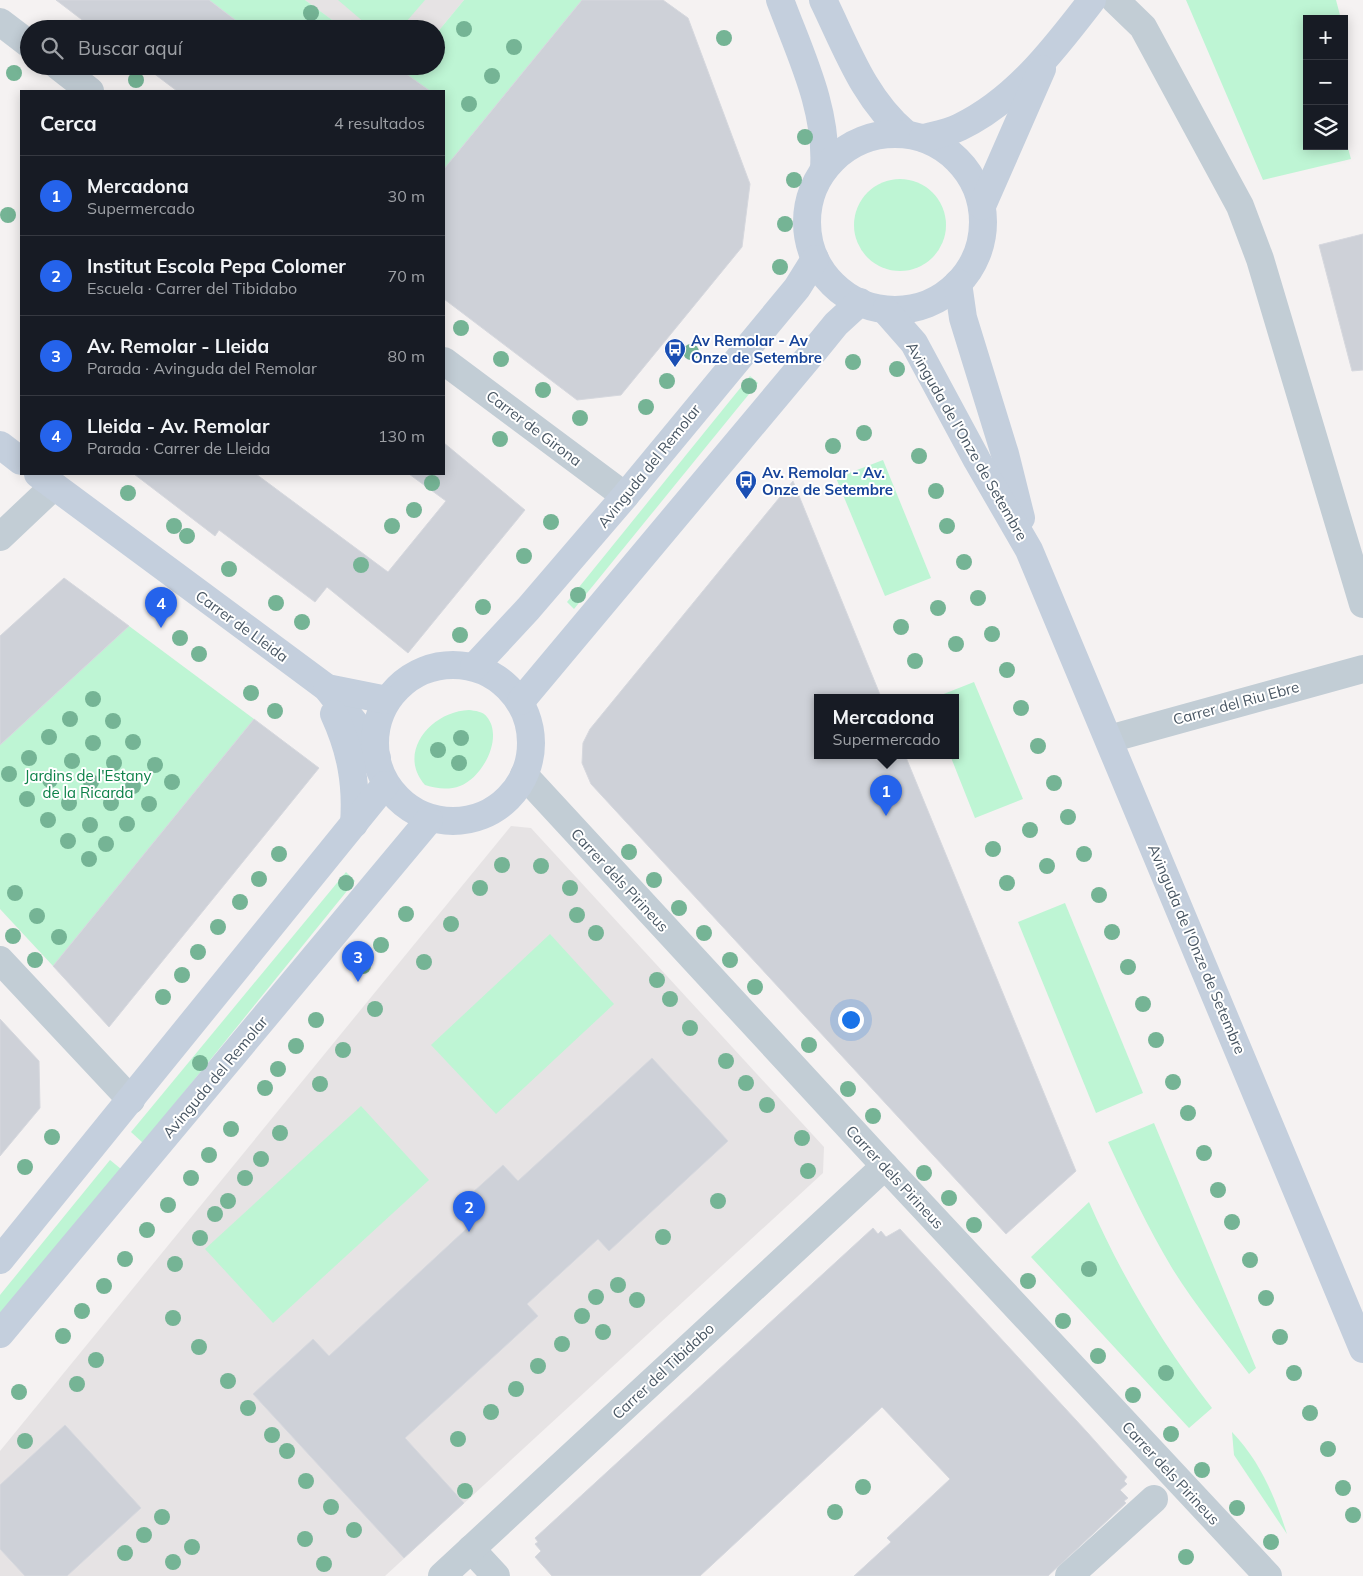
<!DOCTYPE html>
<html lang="es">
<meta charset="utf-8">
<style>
:root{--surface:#171b24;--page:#20242c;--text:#f1f3f6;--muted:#9ea1a6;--line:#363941;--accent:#2563eb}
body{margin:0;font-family:Mulish,sans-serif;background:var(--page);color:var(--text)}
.controls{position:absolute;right:15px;top:15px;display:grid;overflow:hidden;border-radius:0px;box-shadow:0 2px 12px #0003}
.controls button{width:45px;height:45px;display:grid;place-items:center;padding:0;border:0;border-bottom:1px solid var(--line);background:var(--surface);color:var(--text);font:25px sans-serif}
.you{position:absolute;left:850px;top:1019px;width:18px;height:18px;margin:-12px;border:4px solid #fff;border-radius:50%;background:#1a73e8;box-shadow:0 0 0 8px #1a73e833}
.badge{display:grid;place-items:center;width:32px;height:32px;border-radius:50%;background:var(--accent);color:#fff;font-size:16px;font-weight:700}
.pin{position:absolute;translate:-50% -41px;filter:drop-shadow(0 1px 2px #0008)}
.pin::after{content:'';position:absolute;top:26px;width:18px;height:15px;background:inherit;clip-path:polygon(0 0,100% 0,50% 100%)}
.popup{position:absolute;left:814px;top:694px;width:145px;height:65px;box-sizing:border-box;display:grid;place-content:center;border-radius:0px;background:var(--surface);filter:drop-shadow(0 1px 4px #0005);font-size:16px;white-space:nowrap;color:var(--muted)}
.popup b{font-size:19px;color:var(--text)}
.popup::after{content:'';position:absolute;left:50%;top:100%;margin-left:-10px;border:10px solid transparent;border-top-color:var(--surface)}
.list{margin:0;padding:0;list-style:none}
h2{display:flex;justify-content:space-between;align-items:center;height:65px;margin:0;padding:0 20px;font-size:21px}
h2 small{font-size:16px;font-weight:400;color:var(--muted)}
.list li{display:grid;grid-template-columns:32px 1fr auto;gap:15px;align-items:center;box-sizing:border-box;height:80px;padding:0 20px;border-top:1px solid var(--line)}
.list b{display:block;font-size:19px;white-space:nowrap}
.list p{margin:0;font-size:16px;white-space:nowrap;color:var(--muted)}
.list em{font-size:16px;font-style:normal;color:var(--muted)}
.icon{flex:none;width:28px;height:28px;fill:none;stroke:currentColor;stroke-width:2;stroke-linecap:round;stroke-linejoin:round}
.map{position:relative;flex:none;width:1363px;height:1576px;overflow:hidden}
.search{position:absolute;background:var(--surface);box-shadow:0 2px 12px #0003;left:20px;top:20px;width:425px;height:55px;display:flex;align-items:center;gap:12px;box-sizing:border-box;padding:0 18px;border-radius:28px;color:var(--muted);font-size:19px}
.panel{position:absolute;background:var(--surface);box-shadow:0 2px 12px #0003;left:20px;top:90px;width:425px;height:385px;border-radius:0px}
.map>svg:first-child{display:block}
.education{fill:#e6e3e4}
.green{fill:#bef5d4}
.building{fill:#ced1d8;stroke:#d6d8de}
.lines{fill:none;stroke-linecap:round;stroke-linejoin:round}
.street{stroke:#c2cdd5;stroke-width:28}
.secondary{stroke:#c4cfdd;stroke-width:28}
.tree{fill:#75b495}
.labels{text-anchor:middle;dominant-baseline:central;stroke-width:4;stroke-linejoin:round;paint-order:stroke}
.transit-label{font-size:15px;font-weight:bold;fill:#164399;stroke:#fff;text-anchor:start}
.street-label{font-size:15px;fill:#485663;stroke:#fff}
.park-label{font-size:15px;fill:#0d8249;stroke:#fff}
</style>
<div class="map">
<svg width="1363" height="1576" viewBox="0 0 1363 1576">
<rect width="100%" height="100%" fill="#f5f2f2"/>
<g class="education">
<polygon points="305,0 464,0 436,34 436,29 344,29"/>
<polygon points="511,826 531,828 824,1147 823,1173 385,1576 0,1576 0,1451"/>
</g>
<g class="green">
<polygon points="209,0 305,0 339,25 336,29 247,29"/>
<polygon points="338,0 425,0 400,29 372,29"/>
<polygon points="464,0 582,0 444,169 444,91 389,91 410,66 436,66 436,34"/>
<polygon points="1186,0 1336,0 1341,19 1307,19 1307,146 1344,146 1344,134 1351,159 1263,180"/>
<circle cx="900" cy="225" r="46"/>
<polygon points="750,376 758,383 574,609 567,602"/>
<polygon points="883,460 931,578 885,596 836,478"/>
<polygon points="129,626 254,719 53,966 0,909 0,745"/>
<polygon points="974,682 1023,799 975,818 950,755 955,755 955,697 936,697"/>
<path d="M469 710C475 711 483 711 487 717 504 738 482 778 460 786 449 790 437 789 425 785 396 752 432 711 469 710Z"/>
<polygon points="346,872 355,881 143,1143 131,1132"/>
<polygon points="1065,903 1143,1093 1096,1113 1018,922"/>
<polygon points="550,934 614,1004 496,1114 431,1045"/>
<polygon points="361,1106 429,1180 273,1323 205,1249"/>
<path d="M1154 1123 1256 1368 1249 1374C1223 1339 1195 1305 1172 1268 1148 1228 1128 1185 1108 1142Z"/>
<polygon points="110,1160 121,1169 0,1317 0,1295"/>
<path d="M1089 1202C1122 1277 1162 1344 1212 1408L1189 1428 1031 1257Z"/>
<path d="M1232 1432C1260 1461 1275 1497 1287 1534L1234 1455Z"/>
</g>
<g class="building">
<polygon points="56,0 209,0 247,29 94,29"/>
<polygon points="582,0 663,0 688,18 750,184 742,247 621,395 577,400 444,299 444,169"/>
<polygon points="144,66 297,66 304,71 307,66 395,66 430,91 177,91"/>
<polygon points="1363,234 1363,370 1352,371 1319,245"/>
<polygon points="444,443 525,510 408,653 327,587 315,602 219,530 215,536 134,474 256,474 388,572 446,501 409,474 444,474"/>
<polygon points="793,481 881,697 817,697 817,755 905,755 1076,1171 1006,1234 591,784 582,763 583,743 590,729"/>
<polygon points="64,578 129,626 0,745 0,636"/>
<polygon points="254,719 319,768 109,1027 53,966"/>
<polygon points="0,1019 39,1061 40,1108 0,1156"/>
<polygon points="652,1058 728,1141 609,1251 598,1239 527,1304 538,1316 405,1438 464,1503 404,1558 253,1394 313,1339 329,1356 477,1219 461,1203 503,1165 518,1181"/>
<polygon points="873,1228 878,1234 881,1231 886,1237 900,1229 1087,1432 1127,1477 1124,1481 1127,1484 1120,1490 1128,1498 1124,1501 1126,1503 1048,1576 854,1576 891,1542 887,1538 950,1479 882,1407 700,1576 552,1576 535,1557 541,1551 535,1544 538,1542 535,1538"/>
<polygon points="65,1425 141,1508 67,1576 25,1576 0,1549 0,1485"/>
</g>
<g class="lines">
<g class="street">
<polyline points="1115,0 1143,27 1240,206 1260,259 1363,604"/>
<polyline points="0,22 29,44"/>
<polyline points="58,66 90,91"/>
<polyline points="444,361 625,496"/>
<polyline points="0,537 54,486"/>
<polyline points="1109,739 1363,669"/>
<polyline points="524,775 885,1166 1268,1576"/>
<polyline points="0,960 131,1100"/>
<polyline points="471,1549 496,1576"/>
<polyline points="442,1576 885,1166"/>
<polyline points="1069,1576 1154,1499"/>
</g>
<g class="secondary">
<path d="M780 0C800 54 828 109 824 169"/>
<path d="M823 0C846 47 864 99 905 133"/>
<circle cx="895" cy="222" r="88"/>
<path d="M923 138C935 135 948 133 960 127 1016 100 1055 48 1092 0"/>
<polyline points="982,206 1042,69"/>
<polyline points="958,283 963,318 1005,454 1021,518"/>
<polyline points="885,310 914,343 977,460 1029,550 1363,1349"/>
<polyline points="0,445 21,461"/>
<polyline points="38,474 327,688 360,730 377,758"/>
<circle cx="453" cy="743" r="78"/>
<polyline points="474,667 528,609 625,496 797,288 815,259"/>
<polyline points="327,688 387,700"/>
<polyline points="521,701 814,351 836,324 860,302"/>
<path d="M334 714C351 751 357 784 354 824"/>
<polyline points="0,1260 385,785"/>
<polyline points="0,1334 429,820"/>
</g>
</g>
<g class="tree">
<circle cx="311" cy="13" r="8"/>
<circle cx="464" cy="29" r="8"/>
<circle cx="724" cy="38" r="8"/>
<circle cx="514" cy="47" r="8"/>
<circle cx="14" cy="73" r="8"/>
<circle cx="492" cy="76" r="8"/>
<circle cx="136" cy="80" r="8"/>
<circle cx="469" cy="104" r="8"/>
<circle cx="805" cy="137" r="8"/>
<circle cx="794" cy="180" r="8"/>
<circle cx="8" cy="215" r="8"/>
<circle cx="785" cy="224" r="8"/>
<circle cx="780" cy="267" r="8"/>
<circle cx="461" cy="328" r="8"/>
<circle cx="691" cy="352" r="8"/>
<circle cx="501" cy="359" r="8"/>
<circle cx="853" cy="362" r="8"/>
<circle cx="897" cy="369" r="8"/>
<circle cx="667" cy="381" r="8"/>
<circle cx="749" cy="386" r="8"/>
<circle cx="543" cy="390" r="8"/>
<circle cx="646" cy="407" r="8"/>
<circle cx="580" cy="418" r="8"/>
<circle cx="864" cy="433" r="8"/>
<circle cx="500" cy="439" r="8"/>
<circle cx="833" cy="446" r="8"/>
<circle cx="919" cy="456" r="8"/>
<circle cx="432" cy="483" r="8"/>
<circle cx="936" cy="491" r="8"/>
<circle cx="128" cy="493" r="8"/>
<circle cx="414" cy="510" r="8"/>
<circle cx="551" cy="522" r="8"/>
<circle cx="174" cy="526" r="8"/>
<circle cx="392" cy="526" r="8"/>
<circle cx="947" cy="526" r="8"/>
<circle cx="187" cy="536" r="8"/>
<circle cx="524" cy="556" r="8"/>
<circle cx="964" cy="562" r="8"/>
<circle cx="361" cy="565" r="8"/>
<circle cx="229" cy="569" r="8"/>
<circle cx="578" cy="595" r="8"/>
<circle cx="978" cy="598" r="8"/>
<circle cx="276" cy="603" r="8"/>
<circle cx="483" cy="607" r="8"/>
<circle cx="938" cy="608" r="8"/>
<circle cx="302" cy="622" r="8"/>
<circle cx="901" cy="627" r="8"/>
<circle cx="992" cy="634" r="8"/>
<circle cx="460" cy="635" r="8"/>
<circle cx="180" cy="638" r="8"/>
<circle cx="956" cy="644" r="8"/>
<circle cx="199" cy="654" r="8"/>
<circle cx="915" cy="661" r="8"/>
<circle cx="1007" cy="670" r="8"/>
<circle cx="251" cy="693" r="8"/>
<circle cx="93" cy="699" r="8"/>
<circle cx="1021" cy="708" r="8"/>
<circle cx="275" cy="711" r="8"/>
<circle cx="70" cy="719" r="8"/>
<circle cx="113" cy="721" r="8"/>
<circle cx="49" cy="737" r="8"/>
<circle cx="461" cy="738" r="8"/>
<circle cx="133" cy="742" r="8"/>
<circle cx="93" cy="743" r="8"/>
<circle cx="1038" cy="746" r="8"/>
<circle cx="438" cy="750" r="8"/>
<circle cx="29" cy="758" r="8"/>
<circle cx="72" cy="761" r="8"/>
<circle cx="114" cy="763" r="8"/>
<circle cx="459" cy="763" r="8"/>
<circle cx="155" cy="765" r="8"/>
<circle cx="9" cy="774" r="8"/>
<circle cx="50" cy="780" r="8"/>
<circle cx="91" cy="782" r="8"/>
<circle cx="172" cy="782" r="8"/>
<circle cx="1054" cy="783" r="8"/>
<circle cx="133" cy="786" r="8"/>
<circle cx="27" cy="799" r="8"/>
<circle cx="69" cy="803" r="8"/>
<circle cx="111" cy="803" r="8"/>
<circle cx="149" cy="804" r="8"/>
<circle cx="1068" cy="817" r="8"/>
<circle cx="48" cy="820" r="8"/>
<circle cx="127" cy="824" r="8"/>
<circle cx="90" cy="825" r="8"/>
<circle cx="1030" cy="830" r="8"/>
<circle cx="68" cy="841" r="8"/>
<circle cx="106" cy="844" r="8"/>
<circle cx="993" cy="849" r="8"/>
<circle cx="629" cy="852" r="8"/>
<circle cx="279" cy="854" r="8"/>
<circle cx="1084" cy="854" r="8"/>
<circle cx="89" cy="859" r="8"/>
<circle cx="502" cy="865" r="8"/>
<circle cx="541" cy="866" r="8"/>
<circle cx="1047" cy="866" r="8"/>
<circle cx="259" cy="879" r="8"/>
<circle cx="654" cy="880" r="8"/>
<circle cx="346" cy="883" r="8"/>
<circle cx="1007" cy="883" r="8"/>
<circle cx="480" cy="888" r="8"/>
<circle cx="570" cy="888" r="8"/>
<circle cx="15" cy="893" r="8"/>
<circle cx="1099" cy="895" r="8"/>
<circle cx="240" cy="902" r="8"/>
<circle cx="679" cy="908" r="8"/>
<circle cx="406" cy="914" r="8"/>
<circle cx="577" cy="915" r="8"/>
<circle cx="37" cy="916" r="8"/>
<circle cx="451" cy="924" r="8"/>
<circle cx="218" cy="927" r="8"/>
<circle cx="1112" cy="932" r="8"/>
<circle cx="596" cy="933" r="8"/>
<circle cx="704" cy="933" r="8"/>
<circle cx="13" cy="936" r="8"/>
<circle cx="59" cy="937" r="8"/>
<circle cx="381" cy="945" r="8"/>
<circle cx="198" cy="952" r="8"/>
<circle cx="35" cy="960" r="8"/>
<circle cx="730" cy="960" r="8"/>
<circle cx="424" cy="962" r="8"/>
<circle cx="363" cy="966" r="8"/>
<circle cx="1128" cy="967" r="8"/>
<circle cx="182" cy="975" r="8"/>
<circle cx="657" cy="980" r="8"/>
<circle cx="755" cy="987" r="8"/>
<circle cx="163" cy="997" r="8"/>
<circle cx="670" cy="999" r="8"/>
<circle cx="1143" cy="1004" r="8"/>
<circle cx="375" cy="1009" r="8"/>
<circle cx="316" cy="1020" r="8"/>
<circle cx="690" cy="1028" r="8"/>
<circle cx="1156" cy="1040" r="8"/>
<circle cx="809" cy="1045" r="8"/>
<circle cx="296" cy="1046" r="8"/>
<circle cx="343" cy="1050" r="8"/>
<circle cx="726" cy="1061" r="8"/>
<circle cx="200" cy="1063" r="8"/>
<circle cx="278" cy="1069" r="8"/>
<circle cx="1173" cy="1082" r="8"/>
<circle cx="746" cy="1083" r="8"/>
<circle cx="320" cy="1084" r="8"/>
<circle cx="265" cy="1088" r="8"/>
<circle cx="848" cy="1089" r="8"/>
<circle cx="767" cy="1105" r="8"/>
<circle cx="1188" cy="1113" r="8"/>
<circle cx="873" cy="1116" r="8"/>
<circle cx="231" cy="1129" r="8"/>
<circle cx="280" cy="1133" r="8"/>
<circle cx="52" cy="1137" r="8"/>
<circle cx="802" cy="1138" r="8"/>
<circle cx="1204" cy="1153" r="8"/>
<circle cx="209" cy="1155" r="8"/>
<circle cx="261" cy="1159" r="8"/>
<circle cx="25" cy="1167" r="8"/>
<circle cx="808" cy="1171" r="8"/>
<circle cx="924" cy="1173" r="8"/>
<circle cx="191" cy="1178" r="8"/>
<circle cx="245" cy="1178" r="8"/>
<circle cx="1218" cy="1190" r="8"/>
<circle cx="949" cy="1198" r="8"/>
<circle cx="228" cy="1201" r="8"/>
<circle cx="718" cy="1201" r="8"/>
<circle cx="168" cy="1205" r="8"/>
<circle cx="215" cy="1214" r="8"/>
<circle cx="1232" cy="1222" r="8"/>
<circle cx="974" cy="1225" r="8"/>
<circle cx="147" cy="1230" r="8"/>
<circle cx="663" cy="1237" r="8"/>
<circle cx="200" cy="1238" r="8"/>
<circle cx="125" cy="1259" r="8"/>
<circle cx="1250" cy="1260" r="8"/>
<circle cx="175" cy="1264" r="8"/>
<circle cx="1089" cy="1269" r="8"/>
<circle cx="1028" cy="1281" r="8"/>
<circle cx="618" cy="1285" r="8"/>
<circle cx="104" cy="1286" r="8"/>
<circle cx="596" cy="1297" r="8"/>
<circle cx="1266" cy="1298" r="8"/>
<circle cx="637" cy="1300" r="8"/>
<circle cx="82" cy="1311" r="8"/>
<circle cx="582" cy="1316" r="8"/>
<circle cx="173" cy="1318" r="8"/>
<circle cx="1063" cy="1321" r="8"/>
<circle cx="603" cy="1332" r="8"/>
<circle cx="63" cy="1336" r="8"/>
<circle cx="1280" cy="1337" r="8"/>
<circle cx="562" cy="1344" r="8"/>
<circle cx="199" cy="1347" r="8"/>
<circle cx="1098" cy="1356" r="8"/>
<circle cx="96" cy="1360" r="8"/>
<circle cx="538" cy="1366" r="8"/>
<circle cx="1166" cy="1373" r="8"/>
<circle cx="1294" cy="1373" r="8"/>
<circle cx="228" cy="1381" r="8"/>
<circle cx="77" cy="1384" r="8"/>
<circle cx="516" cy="1389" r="8"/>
<circle cx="19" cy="1392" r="8"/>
<circle cx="1133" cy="1395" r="8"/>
<circle cx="248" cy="1408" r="8"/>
<circle cx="491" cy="1412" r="8"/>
<circle cx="1310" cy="1413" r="8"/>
<circle cx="1171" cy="1434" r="8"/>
<circle cx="272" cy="1435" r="8"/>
<circle cx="458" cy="1439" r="8"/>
<circle cx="25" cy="1441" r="8"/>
<circle cx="1328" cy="1449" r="8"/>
<circle cx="287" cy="1451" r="8"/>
<circle cx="1202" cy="1470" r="8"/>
<circle cx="306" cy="1481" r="8"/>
<circle cx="863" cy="1487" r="8"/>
<circle cx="1343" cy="1488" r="8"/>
<circle cx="465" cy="1491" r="8"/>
<circle cx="331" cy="1507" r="8"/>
<circle cx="1237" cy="1508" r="8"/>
<circle cx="835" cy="1512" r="8"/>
<circle cx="1353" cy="1515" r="8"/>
<circle cx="162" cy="1517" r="8"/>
<circle cx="354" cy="1530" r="8"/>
<circle cx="144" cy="1535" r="8"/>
<circle cx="305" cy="1539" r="8"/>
<circle cx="1271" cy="1542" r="8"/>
<circle cx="192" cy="1547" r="8"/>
<circle cx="125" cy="1553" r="8"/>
<circle cx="1186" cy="1557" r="8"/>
<circle cx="173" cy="1562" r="8"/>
<circle cx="324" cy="1564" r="8"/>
</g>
<defs>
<g id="bus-pin" transform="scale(1.125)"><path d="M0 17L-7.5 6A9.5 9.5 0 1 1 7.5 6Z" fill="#1a4fb4" stroke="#fff"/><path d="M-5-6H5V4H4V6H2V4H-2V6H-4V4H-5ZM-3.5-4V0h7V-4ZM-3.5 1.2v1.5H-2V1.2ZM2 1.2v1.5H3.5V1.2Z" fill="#fff"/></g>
</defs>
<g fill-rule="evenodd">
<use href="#bus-pin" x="675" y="349"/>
<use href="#bus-pin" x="746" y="481"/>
</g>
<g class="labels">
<g class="transit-label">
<text x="691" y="340">Av Remolar - Av<tspan x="691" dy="17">Onze de Setembre</tspan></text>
<text x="762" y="472">Av. Remolar - Av.<tspan x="762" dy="17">Onze de Setembre</tspan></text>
</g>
<g class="street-label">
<text transform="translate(534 428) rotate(37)">Carrer de Girona</text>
<text transform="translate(967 441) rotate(60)">Avinguda de l'Onze de Setembre</text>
<text transform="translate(649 466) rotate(-51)">Avinguda del Remolar</text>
<text transform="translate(242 626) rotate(36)">Carrer de Lleida</text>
<text transform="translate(1236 703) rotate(-15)">Carrer del Riu Ebre</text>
<text transform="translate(620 880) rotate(47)">Carrer dels Pirineus</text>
<text transform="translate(1197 949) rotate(67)">Avinguda de l'Onze de Setembre</text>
<text transform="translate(215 1077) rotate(-50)">Avinguda del Remolar</text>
<text transform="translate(895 1177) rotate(47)">Carrer dels Pirineus</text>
<text transform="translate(663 1371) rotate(-43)">Carrer del Tibidabo</text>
<text transform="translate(1171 1473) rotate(47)">Carrer dels Pirineus</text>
</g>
<g class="park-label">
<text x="88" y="775">Jardins de l'Estany<tspan x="88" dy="17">de la Ricarda</tspan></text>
</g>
</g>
</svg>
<div class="controls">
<button>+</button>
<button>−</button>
<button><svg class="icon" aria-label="layers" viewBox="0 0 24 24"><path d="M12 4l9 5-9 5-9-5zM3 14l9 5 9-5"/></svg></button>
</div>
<div class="you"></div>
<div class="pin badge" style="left:886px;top:816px">1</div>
<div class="popup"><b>Mercadona</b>Supermercado</div>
<div class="pin badge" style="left:469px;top:1232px">2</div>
<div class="pin badge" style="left:358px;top:982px">3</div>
<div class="pin badge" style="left:161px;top:628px">4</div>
<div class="search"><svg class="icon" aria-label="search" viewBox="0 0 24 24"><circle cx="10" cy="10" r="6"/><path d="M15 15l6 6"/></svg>Buscar aquí</div>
<section class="panel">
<h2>Cerca<small>4 resultados</small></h2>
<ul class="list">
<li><span class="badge">1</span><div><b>Mercadona</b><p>Supermercado</p></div><em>30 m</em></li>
<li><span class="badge">2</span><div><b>Institut Escola Pepa Colomer</b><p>Escuela · Carrer del Tibidabo</p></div><em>70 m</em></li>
<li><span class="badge">3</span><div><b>Av. Remolar - Lleida</b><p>Parada · Avinguda del Remolar</p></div><em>80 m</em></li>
<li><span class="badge">4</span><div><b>Lleida - Av. Remolar</b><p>Parada · Carrer de Lleida</p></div><em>130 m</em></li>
</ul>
</section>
</div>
